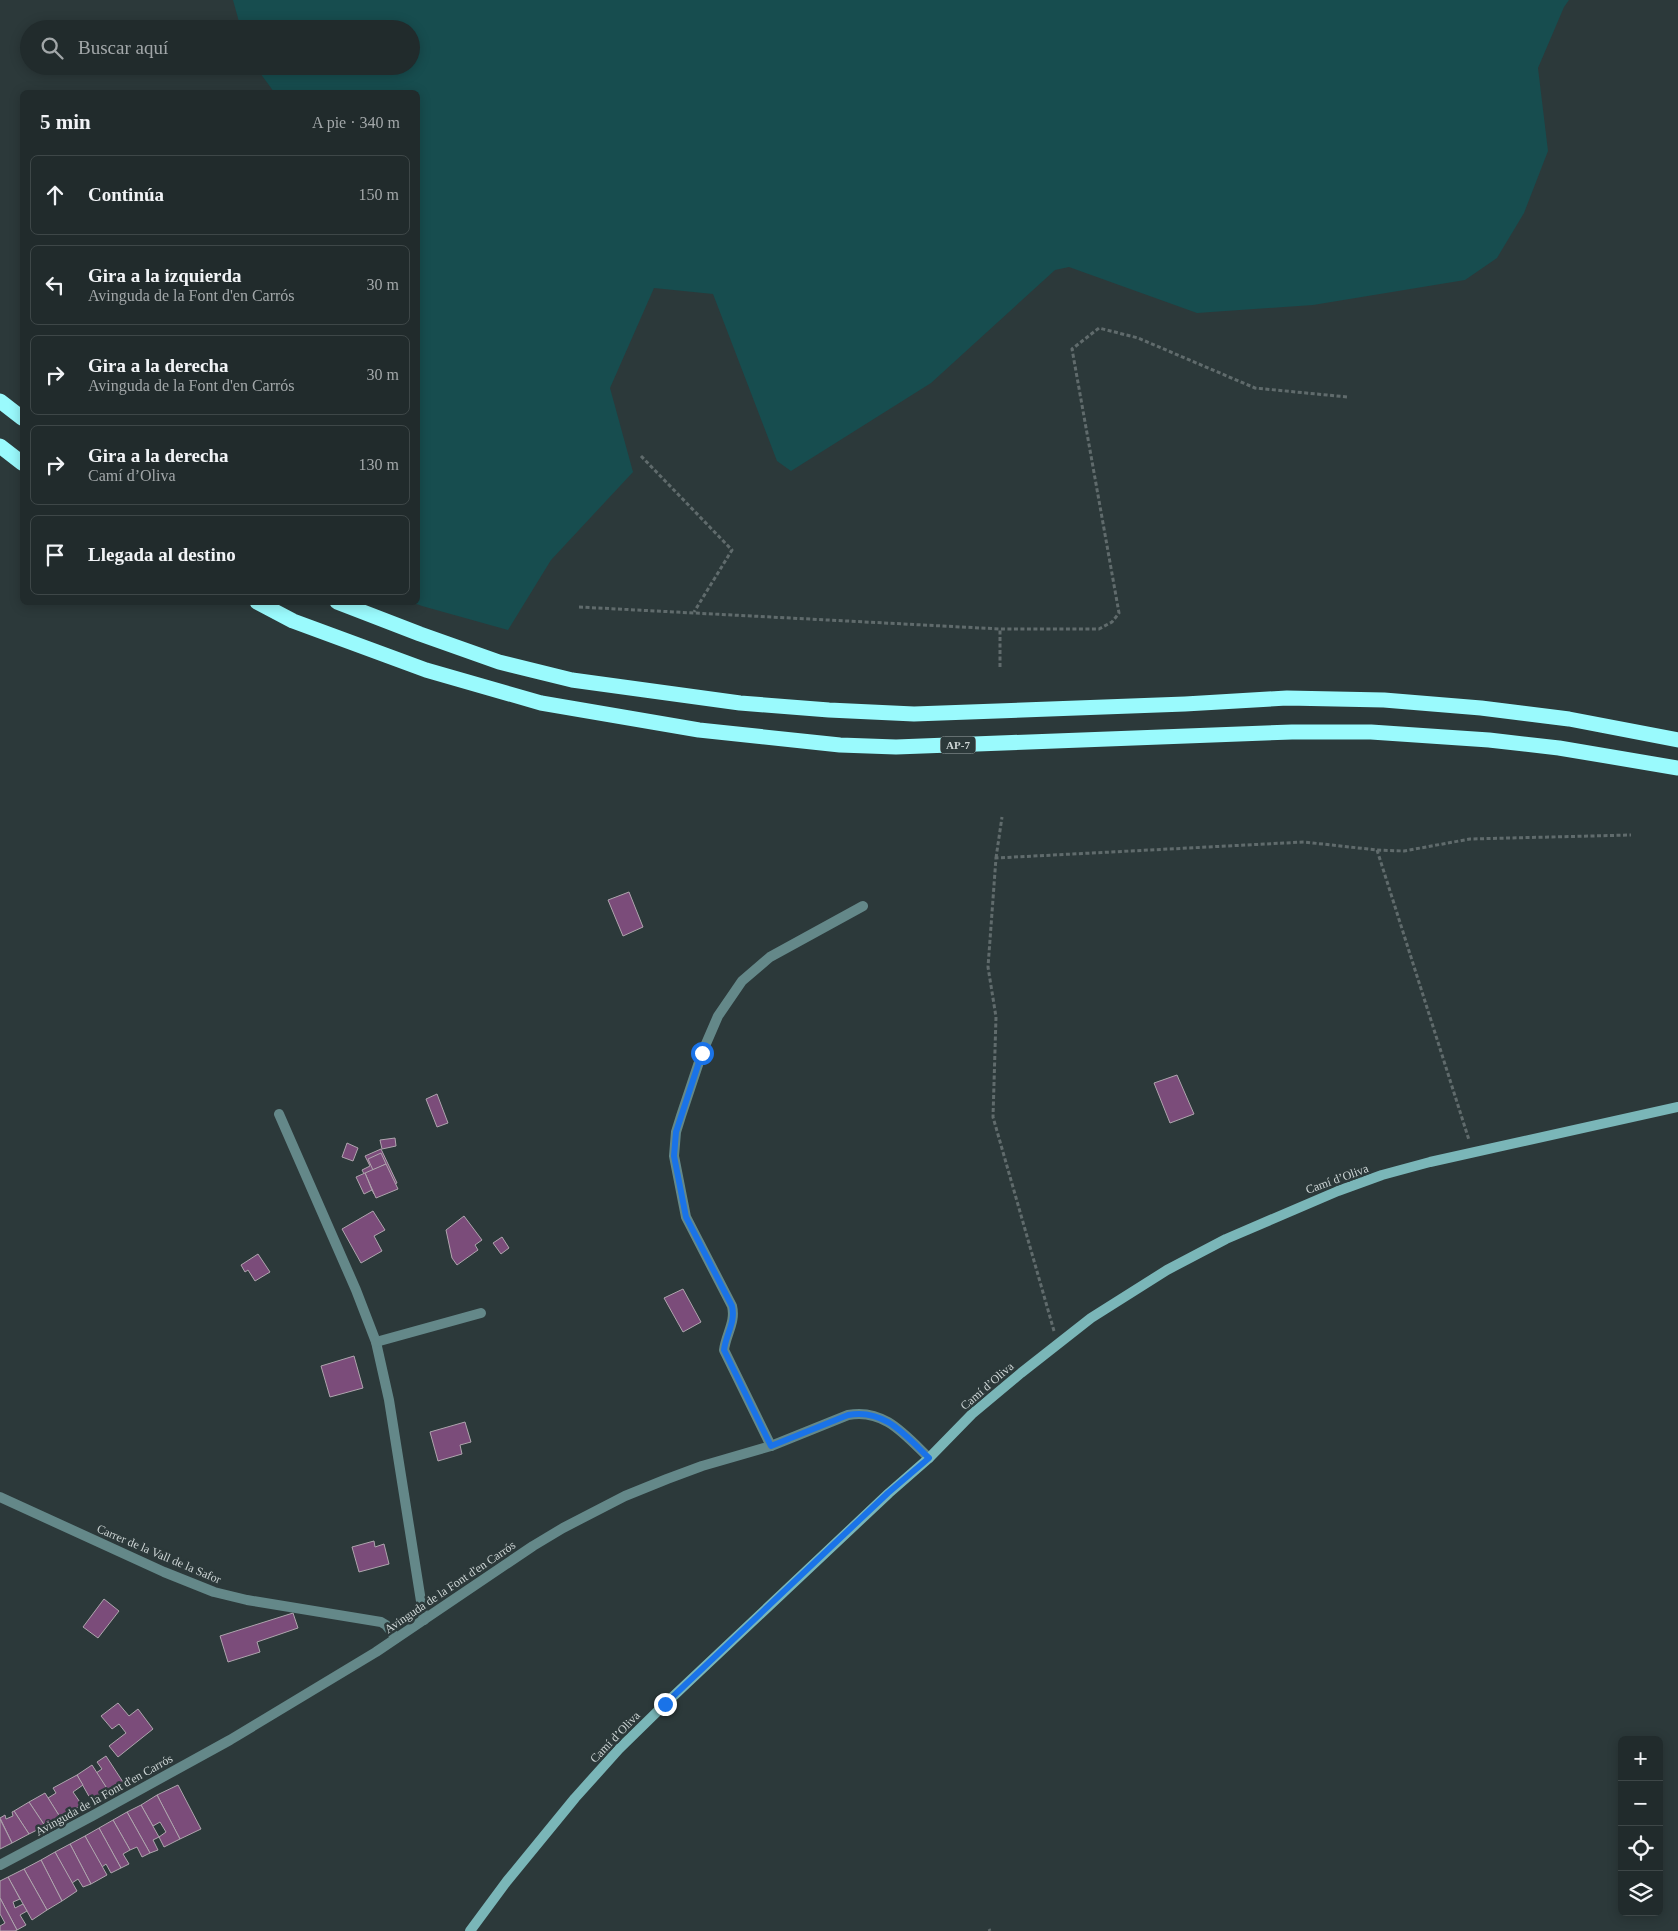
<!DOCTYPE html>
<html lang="es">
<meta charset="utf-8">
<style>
:root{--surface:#212b2c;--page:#2d3738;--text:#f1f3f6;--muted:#a2a7a9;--line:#3e4748}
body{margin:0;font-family:Georgia,serif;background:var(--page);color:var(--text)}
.controls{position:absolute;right:15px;bottom:15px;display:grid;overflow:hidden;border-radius:8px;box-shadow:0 2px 12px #0003}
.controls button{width:45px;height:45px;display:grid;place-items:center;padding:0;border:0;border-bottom:1px solid var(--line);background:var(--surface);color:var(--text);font:25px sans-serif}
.stop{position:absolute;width:15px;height:15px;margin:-11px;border:4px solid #1a73e8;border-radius:50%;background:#fff}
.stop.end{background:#1a73e8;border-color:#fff;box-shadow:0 1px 5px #0008}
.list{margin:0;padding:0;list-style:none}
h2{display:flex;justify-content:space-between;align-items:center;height:65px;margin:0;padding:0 20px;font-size:21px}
h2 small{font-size:16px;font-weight:400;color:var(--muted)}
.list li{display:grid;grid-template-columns:32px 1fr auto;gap:15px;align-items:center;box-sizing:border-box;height:80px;margin:0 10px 10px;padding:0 10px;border:1px solid var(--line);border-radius:8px}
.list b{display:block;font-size:19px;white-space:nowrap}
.list p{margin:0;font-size:16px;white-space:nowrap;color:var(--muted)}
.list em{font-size:16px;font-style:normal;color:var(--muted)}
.icon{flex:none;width:28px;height:28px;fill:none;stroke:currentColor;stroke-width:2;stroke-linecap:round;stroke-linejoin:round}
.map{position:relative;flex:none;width:1678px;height:1931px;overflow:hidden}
.search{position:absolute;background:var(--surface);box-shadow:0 2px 12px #0003;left:20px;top:20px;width:400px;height:55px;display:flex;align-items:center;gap:12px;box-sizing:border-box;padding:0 18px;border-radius:28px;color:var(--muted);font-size:19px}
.panel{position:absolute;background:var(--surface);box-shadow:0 2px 12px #0003;left:20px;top:90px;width:400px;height:515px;border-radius:8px}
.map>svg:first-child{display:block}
.green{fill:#174d4f}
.building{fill:#7b4c7a;stroke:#afa5ae}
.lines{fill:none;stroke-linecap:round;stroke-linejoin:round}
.path{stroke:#606b6c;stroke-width:3;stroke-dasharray:4 2.5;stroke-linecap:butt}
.lane{stroke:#648889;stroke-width:10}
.street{stroke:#648889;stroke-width:10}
.secondary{stroke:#7ab6b8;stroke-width:10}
.highway{stroke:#9afafd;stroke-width:15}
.route{stroke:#1a73e8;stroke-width:6}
.labels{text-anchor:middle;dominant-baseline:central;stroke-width:5;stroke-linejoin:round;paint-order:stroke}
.shield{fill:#2c393a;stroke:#9da6a6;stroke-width:1}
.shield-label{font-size:11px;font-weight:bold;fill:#cdd5d5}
.street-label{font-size:12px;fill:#cdd5d5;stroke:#2c393a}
</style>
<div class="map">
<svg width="1678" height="1931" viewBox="0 0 1678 1931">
<rect width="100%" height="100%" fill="#2c393a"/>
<polygon class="green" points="233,0 1569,0 1564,7 1538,68 1548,151 1524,213 1497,258 1465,280 1313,305 1197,313 1069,267 1055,270 931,383 791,471 777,461 713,294 654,288 610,388 633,472 551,560 508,630 422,606 414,603 418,602 418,92 274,92 255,66 411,66 411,29 241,29"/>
<g class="building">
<polygon points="629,892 643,927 623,936 608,900"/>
<polygon points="1177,1075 1194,1114 1170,1123 1154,1083"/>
<polygon points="437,1094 448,1123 437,1127 426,1099"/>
<polygon points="395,1138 396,1146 382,1149 380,1140"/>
<polygon points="347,1143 358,1148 353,1161 342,1157"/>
<polygon points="381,1149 397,1183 374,1194 362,1170 370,1166 365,1156"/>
<polygon points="381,1153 386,1164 373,1170 368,1159"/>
<polygon points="386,1164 398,1189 376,1198 365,1173"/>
<polygon points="365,1173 372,1190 364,1194 356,1177"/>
<polygon points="373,1211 385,1230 374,1236 382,1251 361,1263 342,1229"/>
<polygon points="464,1216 482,1240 475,1245 478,1250 457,1265 452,1258 446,1230"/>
<polygon points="502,1237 509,1248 501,1254 493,1243"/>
<polygon points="258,1254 270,1272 255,1281 248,1270 245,1272 241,1265"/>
<polygon points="683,1289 701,1322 683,1332 664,1298"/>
<polygon points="354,1356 363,1388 330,1397 321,1366"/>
<polygon points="465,1422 471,1442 460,1445 462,1454 438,1461 430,1432"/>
<polygon points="374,1541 375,1547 384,1544 389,1564 359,1572 352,1547"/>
<polygon points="104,1599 119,1611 98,1638 83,1627"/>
<polygon points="293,1613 298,1628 257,1642 260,1652 228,1662 220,1636"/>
<polygon points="118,1703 129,1716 138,1709 153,1729 118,1757 109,1746 126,1733 119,1724 112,1729 101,1716"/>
<polygon points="106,1756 123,1782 108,1790 96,1773 102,1769 97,1762"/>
<polygon points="92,1765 108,1790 91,1800 77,1775"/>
<polygon points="77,1775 83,1785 73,1792 82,1805 60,1817 48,1798 56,1793 53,1788"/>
<polygon points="178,1785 201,1829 180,1839 157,1795"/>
<polygon points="45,1793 60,1817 45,1826 29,1802"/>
<polygon points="157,1795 180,1839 164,1847 159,1837 166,1832 160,1822 153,1826 141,1805"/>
<polygon points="29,1802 45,1826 29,1834 14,1811"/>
<polygon points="141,1805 159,1837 153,1840 158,1850 150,1853 127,1812"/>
<polygon points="14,1811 29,1834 12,1843 0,1818 5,1815 6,1819 13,1816 12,1812"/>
<polygon points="127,1812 150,1853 142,1857 137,1847 130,1850 113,1820"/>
<polygon points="0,1819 12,1843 0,1849"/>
<polygon points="113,1820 130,1850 123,1854 129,1864 121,1868 99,1828"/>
<polygon points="99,1828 121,1868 111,1873 106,1864 102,1867 85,1836"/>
<polygon points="85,1836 107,1875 91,1884 70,1844"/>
<polygon points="70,1844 91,1884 83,1887 78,1879 72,1883 55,1852"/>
<polygon points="55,1852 77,1891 62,1901 41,1860"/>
<polygon points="41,1860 62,1901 47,1910 24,1869"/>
<polygon points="24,1869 47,1910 32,1920 8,1877"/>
<polygon points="8,1877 20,1899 13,1902 15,1908 23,1904 27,1911 20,1915 26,1925 17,1930 0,1898 0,1881"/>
<polygon points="0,1898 17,1930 15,1931 0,1931 0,1926 5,1923 0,1914"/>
</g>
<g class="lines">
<g class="path">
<polyline points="641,456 732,550 694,612"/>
<polyline points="579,607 1000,629 1099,629 1112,622 1119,613 1072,349 1099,328 1138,338 1255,388 1348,397"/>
<polyline points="1000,667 1000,629"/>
<polyline points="1377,850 1469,1140"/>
<polyline points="996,858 1002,817"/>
<polyline points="1054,1331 993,1117 996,1017 988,967 996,858 1304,842 1377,850 1404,851 1470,839 1631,835"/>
<polyline points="989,1929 990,1931"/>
</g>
<g class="lane">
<polyline points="279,1114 356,1290 376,1342 389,1400 424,1620"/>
<polyline points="376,1342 481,1313"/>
<path d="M771 1446 724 1350C726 1334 736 1322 732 1306L686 1217 674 1156 676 1132 681 1116 702 1053 718 1016 742 981 770 957 863 906"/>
</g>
<g class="street">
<polyline points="0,1497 164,1572 214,1592 247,1600 381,1622 386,1625 396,1638"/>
<path d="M0 1865 92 1816 230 1740 376 1652 533 1546 563 1528 625 1496 667 1479 702 1466 771 1446 848 1415C884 1408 905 1435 929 1458"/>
</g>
<polyline class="secondary" points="470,1931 507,1881 575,1798 619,1749 665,1704 889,1493 929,1458 972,1414 1021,1373 1091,1318 1167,1270 1226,1239 1338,1191 1382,1175 1430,1162 1678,1107"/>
<g class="highway">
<polyline points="0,401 22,418"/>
<polyline points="0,446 22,463"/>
<polyline points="257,602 293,621 426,670 541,703 699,730 840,745 896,747 1292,732 1371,732 1489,740 1559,748 1678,768"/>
<polyline points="337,602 420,634 499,662 572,680 740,703 829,710 914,714 1185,704 1287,698 1384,700 1481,708 1569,719 1678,740"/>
</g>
</g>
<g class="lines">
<path class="route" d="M665 1704 888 1493 929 1458C905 1435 884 1408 848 1415L771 1446 724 1350C726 1334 736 1322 732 1306L686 1217 674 1156 676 1132 702 1053"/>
</g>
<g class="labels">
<rect class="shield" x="940.5" y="736.5" width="35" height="17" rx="4"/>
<g class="shield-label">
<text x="958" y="745">AP-7</text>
</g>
<g class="street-label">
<text transform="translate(1337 1179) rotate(-20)">Camí d’Oliva</text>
<text transform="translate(987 1386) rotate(-41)">Camí d’Oliva</text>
<text transform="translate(159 1554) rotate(23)">Carrer de la Vall de la Safor</text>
<text transform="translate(450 1587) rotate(-34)">Avinguda de la Font d'en Carrós</text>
<text transform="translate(615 1737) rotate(-46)">Camí d’Oliva</text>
<text transform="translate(104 1795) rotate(-29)">Avinguda de la Font d'en Carrós</text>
</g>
</g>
</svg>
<div class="controls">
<button>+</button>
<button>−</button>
<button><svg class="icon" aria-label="locate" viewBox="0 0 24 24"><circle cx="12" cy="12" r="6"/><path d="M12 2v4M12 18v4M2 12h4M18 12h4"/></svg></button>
<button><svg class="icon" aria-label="layers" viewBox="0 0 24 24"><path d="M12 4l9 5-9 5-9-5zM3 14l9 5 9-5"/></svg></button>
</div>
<div class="stop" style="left:702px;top:1053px"></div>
<div class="stop end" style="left:665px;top:1704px"></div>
<div class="search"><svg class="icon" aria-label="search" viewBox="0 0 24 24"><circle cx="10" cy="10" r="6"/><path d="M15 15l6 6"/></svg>Buscar aquí</div>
<section class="panel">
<h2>5 min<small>A pie · 340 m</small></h2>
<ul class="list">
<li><svg class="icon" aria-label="ahead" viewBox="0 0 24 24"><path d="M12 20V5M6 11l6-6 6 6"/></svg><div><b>Continúa</b></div><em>150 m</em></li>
<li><svg class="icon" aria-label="left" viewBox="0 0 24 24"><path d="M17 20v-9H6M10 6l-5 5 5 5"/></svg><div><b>Gira a la izquierda</b><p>Avinguda de la Font d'en Carrós</p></div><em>30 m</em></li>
<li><svg class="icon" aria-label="right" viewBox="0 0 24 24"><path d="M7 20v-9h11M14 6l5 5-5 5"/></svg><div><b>Gira a la derecha</b><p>Avinguda de la Font d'en Carrós</p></div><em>30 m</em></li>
<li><svg class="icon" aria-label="right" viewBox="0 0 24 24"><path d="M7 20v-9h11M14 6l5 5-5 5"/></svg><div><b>Gira a la derecha</b><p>Camí d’Oliva</p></div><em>130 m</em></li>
<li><svg class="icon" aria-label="arrive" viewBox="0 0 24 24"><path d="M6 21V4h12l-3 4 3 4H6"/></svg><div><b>Llegada al destino</b></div></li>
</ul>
</section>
</div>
